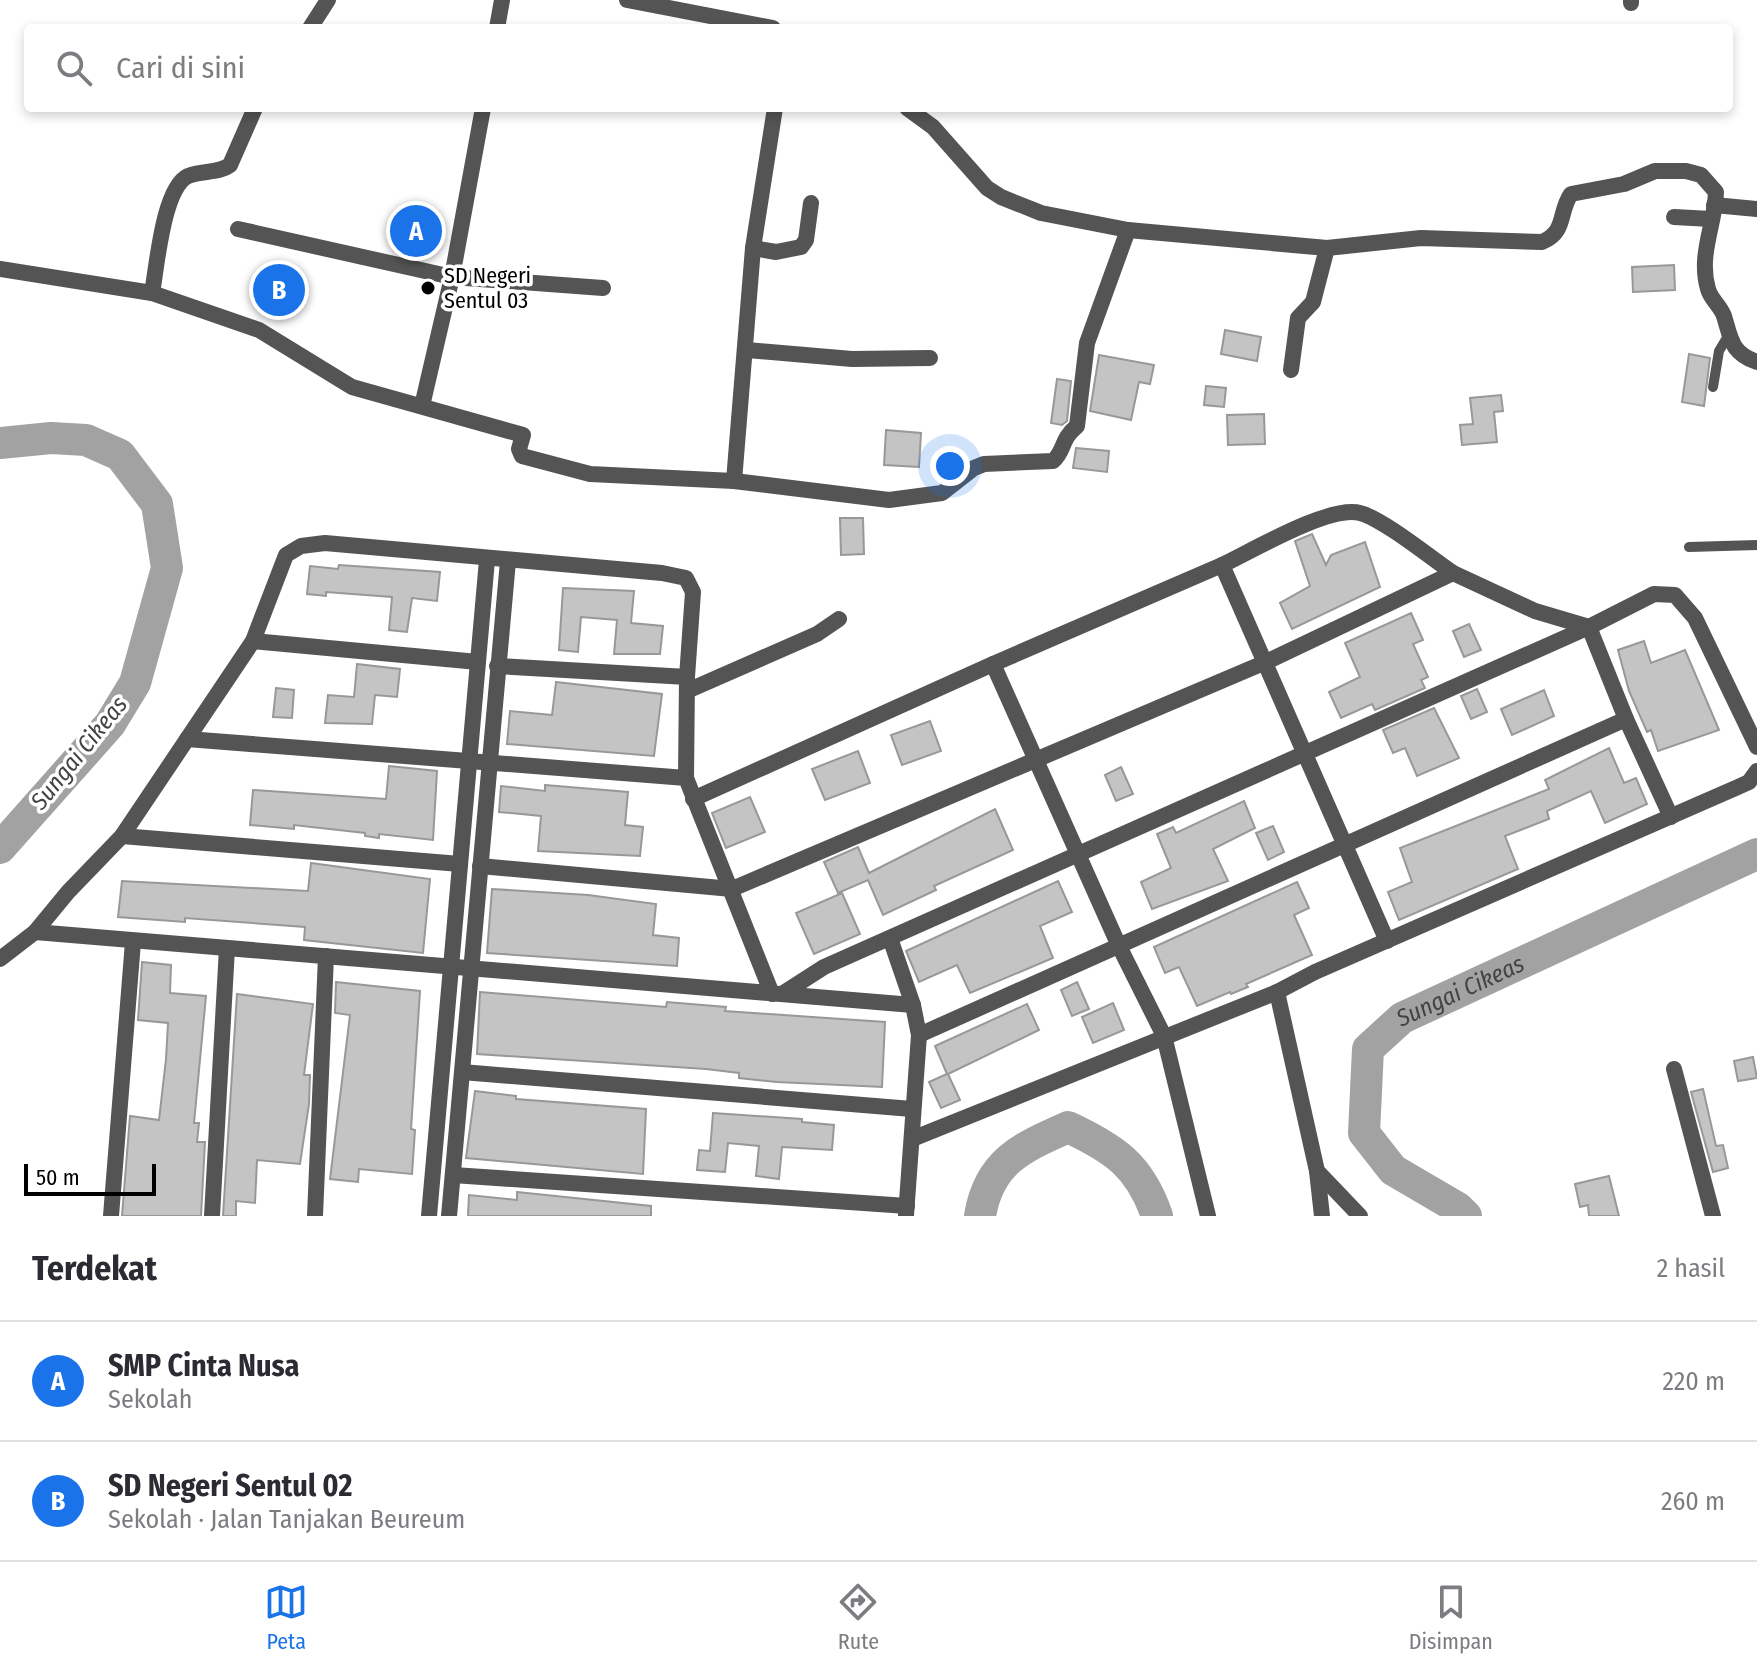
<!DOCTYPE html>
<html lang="id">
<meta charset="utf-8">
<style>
:root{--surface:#fff;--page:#f7f7f7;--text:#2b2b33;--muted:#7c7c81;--line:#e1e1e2;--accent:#1a73e8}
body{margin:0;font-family:"Fira Sans Condensed",sans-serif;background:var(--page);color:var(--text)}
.scale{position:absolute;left:24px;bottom:20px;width:132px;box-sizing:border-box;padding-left:8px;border:4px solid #000;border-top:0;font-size:22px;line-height:28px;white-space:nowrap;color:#000;-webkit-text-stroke:6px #fff;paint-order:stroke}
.you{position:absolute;left:950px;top:466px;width:28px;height:28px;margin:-20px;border:6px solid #fff;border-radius:50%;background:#1a73e8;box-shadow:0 0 0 12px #1a73e833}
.badge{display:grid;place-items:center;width:52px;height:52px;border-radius:50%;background:var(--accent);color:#fff;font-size:26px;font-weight:700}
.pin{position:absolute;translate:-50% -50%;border:4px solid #fff;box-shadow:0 2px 8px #0006}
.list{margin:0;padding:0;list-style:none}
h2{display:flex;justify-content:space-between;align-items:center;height:104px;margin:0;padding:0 32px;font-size:34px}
h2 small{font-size:26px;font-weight:400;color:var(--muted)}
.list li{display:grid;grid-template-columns:52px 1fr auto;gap:24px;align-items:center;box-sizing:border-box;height:120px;padding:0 32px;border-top:2px solid var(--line)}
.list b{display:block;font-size:30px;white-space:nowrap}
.list p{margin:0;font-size:26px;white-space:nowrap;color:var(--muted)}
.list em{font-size:26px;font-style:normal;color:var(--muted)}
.icon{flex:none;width:44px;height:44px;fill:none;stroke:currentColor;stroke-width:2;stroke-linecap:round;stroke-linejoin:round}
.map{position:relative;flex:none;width:1757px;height:1216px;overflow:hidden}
.search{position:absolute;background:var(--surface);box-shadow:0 4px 12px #0003;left:24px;right:24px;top:24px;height:88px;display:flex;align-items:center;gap:20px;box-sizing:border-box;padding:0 28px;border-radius:8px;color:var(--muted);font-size:30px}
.sheet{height:344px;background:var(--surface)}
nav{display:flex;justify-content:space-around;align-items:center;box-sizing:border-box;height:112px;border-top:2px solid var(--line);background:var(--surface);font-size:22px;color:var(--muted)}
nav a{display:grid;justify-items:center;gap:4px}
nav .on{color:var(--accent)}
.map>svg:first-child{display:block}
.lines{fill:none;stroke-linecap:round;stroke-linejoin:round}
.river{stroke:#a2a2a2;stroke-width:32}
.building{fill:#c4c4c4;stroke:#989898;stroke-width:2}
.lane{stroke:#545454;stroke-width:10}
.street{stroke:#545454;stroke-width:16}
.poi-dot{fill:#000;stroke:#fff;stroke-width:3}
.labels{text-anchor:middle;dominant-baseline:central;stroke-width:7;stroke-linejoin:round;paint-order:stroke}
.poi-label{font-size:22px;fill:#000;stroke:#fff;text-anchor:start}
.water-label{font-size:24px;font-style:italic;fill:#434343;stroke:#fff}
</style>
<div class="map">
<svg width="1757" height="1216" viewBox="0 0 1757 1216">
<rect width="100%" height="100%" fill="#fff"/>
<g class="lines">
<g class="river">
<polyline points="0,443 51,438 86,440 120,455 157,504 167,568 135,683 110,724 0,848"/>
<path d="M980 1216C989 1161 1023 1147 1068 1127 1115 1149 1140 1166 1157 1216"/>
<path id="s1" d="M1466 1216 1458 1208 1393 1170 1364 1133 1368 1049 1402 1018 1757 854"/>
</g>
</g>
<g class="building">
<polygon points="1674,265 1675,290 1633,292 1632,267"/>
<polygon points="1225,330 1261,337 1257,361 1221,354"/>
<polygon points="1689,354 1710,358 1704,406 1682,402"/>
<polygon points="1099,355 1154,365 1150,384 1139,382 1131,420 1090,411"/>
<polygon points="1057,379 1071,381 1067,421 1062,425 1051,423"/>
<polygon points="1206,386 1226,388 1224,407 1204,405"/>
<polygon points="1501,395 1503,411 1494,412 1497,442 1462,445 1460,425 1473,424 1470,398"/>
<polygon points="1264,414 1265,444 1228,445 1227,415"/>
<polygon points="886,430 921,433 919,467 884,465"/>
<polygon points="1076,448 1109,451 1107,472 1073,468"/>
<polygon points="840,518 863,518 864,554 841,555"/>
<polygon points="1312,534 1326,565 1331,555 1365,542 1380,587 1292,629 1280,603 1310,586 1295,541"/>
<polygon points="339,565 440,572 437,601 412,598 407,632 389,630 392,597 326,592 326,596 307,594 310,566 338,569"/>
<polygon points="563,588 634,591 631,623 663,626 660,654 614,654 617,620 581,617 578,652 559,650"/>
<polygon points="1411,613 1423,640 1413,644 1428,677 1421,680 1425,688 1375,710 1372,704 1341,718 1329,692 1360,677 1345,643"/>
<polygon points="1469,624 1481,650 1464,657 1453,631"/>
<polygon points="1644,641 1651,663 1685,650 1719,730 1658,751 1651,730 1647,732 1629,691 1618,650"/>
<polygon points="357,664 400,669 397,697 375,695 372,724 325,723 328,695 354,697"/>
<polygon points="556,682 662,694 654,756 507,744 510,711 552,715"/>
<polygon points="276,688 294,690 292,718 273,717"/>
<polygon points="1477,689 1487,712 1471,719 1461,696"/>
<polygon points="1544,690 1554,716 1512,735 1501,709"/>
<polygon points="1434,708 1459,758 1417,776 1405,748 1393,753 1383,730"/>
<polygon points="930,721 941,751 902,765 891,735"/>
<polygon points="1609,748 1624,783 1636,778 1647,804 1605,823 1591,791 1547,811 1549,819 1505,836 1518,869 1399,920 1388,892 1412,882 1400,848 1549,789 1545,780"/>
<polygon points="858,751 870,783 825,800 812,769"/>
<polygon points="389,766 437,771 433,840 379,834 379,838 365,836 365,833 294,825 294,829 250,825 253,790 386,799"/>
<polygon points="1121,767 1133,794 1116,801 1105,775"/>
<polygon points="545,785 628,792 625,825 643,827 640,856 538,851 541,816 499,812 501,786 545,791"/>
<polygon points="750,797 765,832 726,848 712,813"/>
<polygon points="1244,801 1255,828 1213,849 1228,881 1152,909 1141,882 1171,868 1157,834 1173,827 1176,833"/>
<polygon points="995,809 1013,850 934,886 936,890 883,915 868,880 838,893 824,862 858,847 869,873"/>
<polygon points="1273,826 1284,852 1268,860 1256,833"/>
<polygon points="311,863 430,879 423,953 304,940 305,927 185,918 185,922 118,917 122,881 308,891"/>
<polygon points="1058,881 1072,912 1040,926 1053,958 970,993 957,965 919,982 906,951"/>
<polygon points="1297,882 1309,908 1294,915 1312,955 1246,984 1248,987 1231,994 1230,992 1197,1006 1179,967 1165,973 1154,947"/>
<polygon points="492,889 588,895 656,904 653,935 679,938 677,966 487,953"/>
<polygon points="842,893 860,934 814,954 796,913"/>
<polygon points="142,962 171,965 170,993 206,996 194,1123 199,1123 197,1142 205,1142 201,1216 122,1216 130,1116 159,1120 166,1059 168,1023 138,1020"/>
<polygon points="336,982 420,991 411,1129 415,1130 412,1174 359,1169 358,1182 330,1179 350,1015 335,1013"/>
<polygon points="1077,982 1089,1009 1072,1016 1061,990"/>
<polygon points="480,992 666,1007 667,1002 726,1007 725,1011 885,1022 882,1087 777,1082 739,1078 739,1073 706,1069 477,1054"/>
<polygon points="237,994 313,1004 304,1075 310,1075 309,1104 300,1164 257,1160 255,1203 236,1201 236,1216 223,1216"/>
<polygon points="1113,1003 1124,1030 1093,1043 1082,1017"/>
<polygon points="1027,1004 1039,1030 948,1074 960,1100 941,1108 929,1082 947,1074 935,1046"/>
<polygon points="1753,1057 1757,1078 1738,1081 1734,1061"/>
<polygon points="1703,1089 1716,1146 1723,1145 1728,1168 1713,1172 1691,1092"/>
<polygon points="475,1091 516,1096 516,1099 646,1109 643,1174 466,1158"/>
<polygon points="713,1113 802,1119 802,1122 834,1125 832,1150 782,1147 779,1179 756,1176 759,1146 728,1143 725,1172 697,1170 699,1150 710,1151"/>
<polygon points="1609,1176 1619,1216 1589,1216 1588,1205 1580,1207 1575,1184"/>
<polygon points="517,1192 651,1206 651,1216 468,1216 469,1195 517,1200"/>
</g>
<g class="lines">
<g class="lane">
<polyline points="1713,387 1719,351 1728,336"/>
<polyline points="1689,547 1757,545"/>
</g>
<g class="street">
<polyline points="627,0 773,28"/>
<polyline points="1631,0 1631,3"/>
<polyline points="310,28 328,0"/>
<polyline points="497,28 502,0"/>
<path d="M255 108 230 165C218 174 202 170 188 176 163 188 157 266 152 293L259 330 352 387 523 435 519 449 522 456 590 474 734 481 889 500 942 493 974 468 984 464 1053 461C1065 451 1060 440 1077 426L1087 343 1128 230"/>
<path d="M907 108 933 127 987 188 1001 197 1041 213 1128 230 1327 248 1421 238 1542 242C1567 231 1558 213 1571 194L1624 184 1655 171H1686L1701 175 1716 192C1715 225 1698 255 1708 289 1711 300 1720 305 1724 316 1731 339 1731 353 1757 362"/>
<polyline points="1714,205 1757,209"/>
<polyline points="1674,217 1711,219"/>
<polyline points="238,229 452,277 603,288"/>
<polyline points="753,248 776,252 801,247 806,240 811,203"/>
<polyline points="0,269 152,293"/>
<polyline points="747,350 852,359 930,358"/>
<polyline points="1291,370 1298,318 1313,302 1327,248"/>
<polyline points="422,406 452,277 483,108"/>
<polyline points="734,481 753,248 775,108"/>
<polyline points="253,641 478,662"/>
<polyline points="993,664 1222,565"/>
<polyline points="497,666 687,677"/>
<polyline points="687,691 817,634 839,619"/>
<polyline points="187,739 686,778 772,994"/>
<polyline points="693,799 993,664 1119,946 1164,1036 1208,1216"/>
<polyline points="122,836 460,864"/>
<polyline points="480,866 732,889 1266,662 1453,573 1535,611 1589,627 1626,719 1671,817"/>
<polyline points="35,932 913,1005"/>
<polyline points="890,938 913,1005 919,1035 906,1215"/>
<path d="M1387 941 1222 565C1252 551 1329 505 1360 513 1383 519 1431 558 1453 573"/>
<polyline points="0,959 35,932 68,892 122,836 253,641 286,555 301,546 325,543 662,573 686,578 693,592 687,677 686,778"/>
<polyline points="1277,992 1317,1171 1360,1216"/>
<polyline points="782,994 824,967 1589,627 1654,594 1675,595 1695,618 1757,747"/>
<polyline points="919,1035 1626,719"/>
<polyline points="1674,1069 1713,1216"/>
<polyline points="462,1072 912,1109"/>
<polyline points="912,1139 1277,992 1315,972 1738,787 1749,782 1757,771"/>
<polyline points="1317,1171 1322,1216"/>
<polyline points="453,1175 907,1206"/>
<polyline points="111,1216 133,942"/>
<polyline points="212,1216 227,948"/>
<polyline points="315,1216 326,956"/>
<polyline points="429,1216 487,560"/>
<polyline points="449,1216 508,561"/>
</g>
</g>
<circle class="poi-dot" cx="428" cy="288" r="8"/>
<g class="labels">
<g class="poi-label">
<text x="444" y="275">SD Negeri<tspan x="444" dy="25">Sentul 03</tspan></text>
</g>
<g class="water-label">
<text transform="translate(79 753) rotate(-51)">Sungai Cikeas</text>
<text stroke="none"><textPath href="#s1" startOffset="328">Sungai Cikeas</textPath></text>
</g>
</g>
</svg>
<div class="scale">50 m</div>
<div class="you"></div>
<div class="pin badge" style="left:416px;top:231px">A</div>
<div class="pin badge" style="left:279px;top:290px">B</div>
<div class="search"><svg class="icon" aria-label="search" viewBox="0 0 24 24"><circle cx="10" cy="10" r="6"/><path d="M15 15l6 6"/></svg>Cari di sini</div>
</div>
<section class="sheet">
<h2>Terdekat<small>2 hasil</small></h2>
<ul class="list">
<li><span class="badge">A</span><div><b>SMP Cinta Nusa</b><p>Sekolah</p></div><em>220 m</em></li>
<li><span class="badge">B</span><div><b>SD Negeri Sentul 02</b><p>Sekolah · Jalan Tanjakan Beureum</p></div><em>260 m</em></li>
</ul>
</section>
<nav>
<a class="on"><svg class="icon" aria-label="map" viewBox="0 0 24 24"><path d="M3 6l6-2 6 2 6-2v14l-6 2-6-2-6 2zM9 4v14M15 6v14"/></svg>Peta</a>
<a><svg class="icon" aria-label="directions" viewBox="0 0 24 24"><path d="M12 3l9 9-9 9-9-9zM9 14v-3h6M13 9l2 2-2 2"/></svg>Rute</a>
<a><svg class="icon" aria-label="saved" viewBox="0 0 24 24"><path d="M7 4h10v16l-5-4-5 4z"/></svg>Disimpan</a>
</nav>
